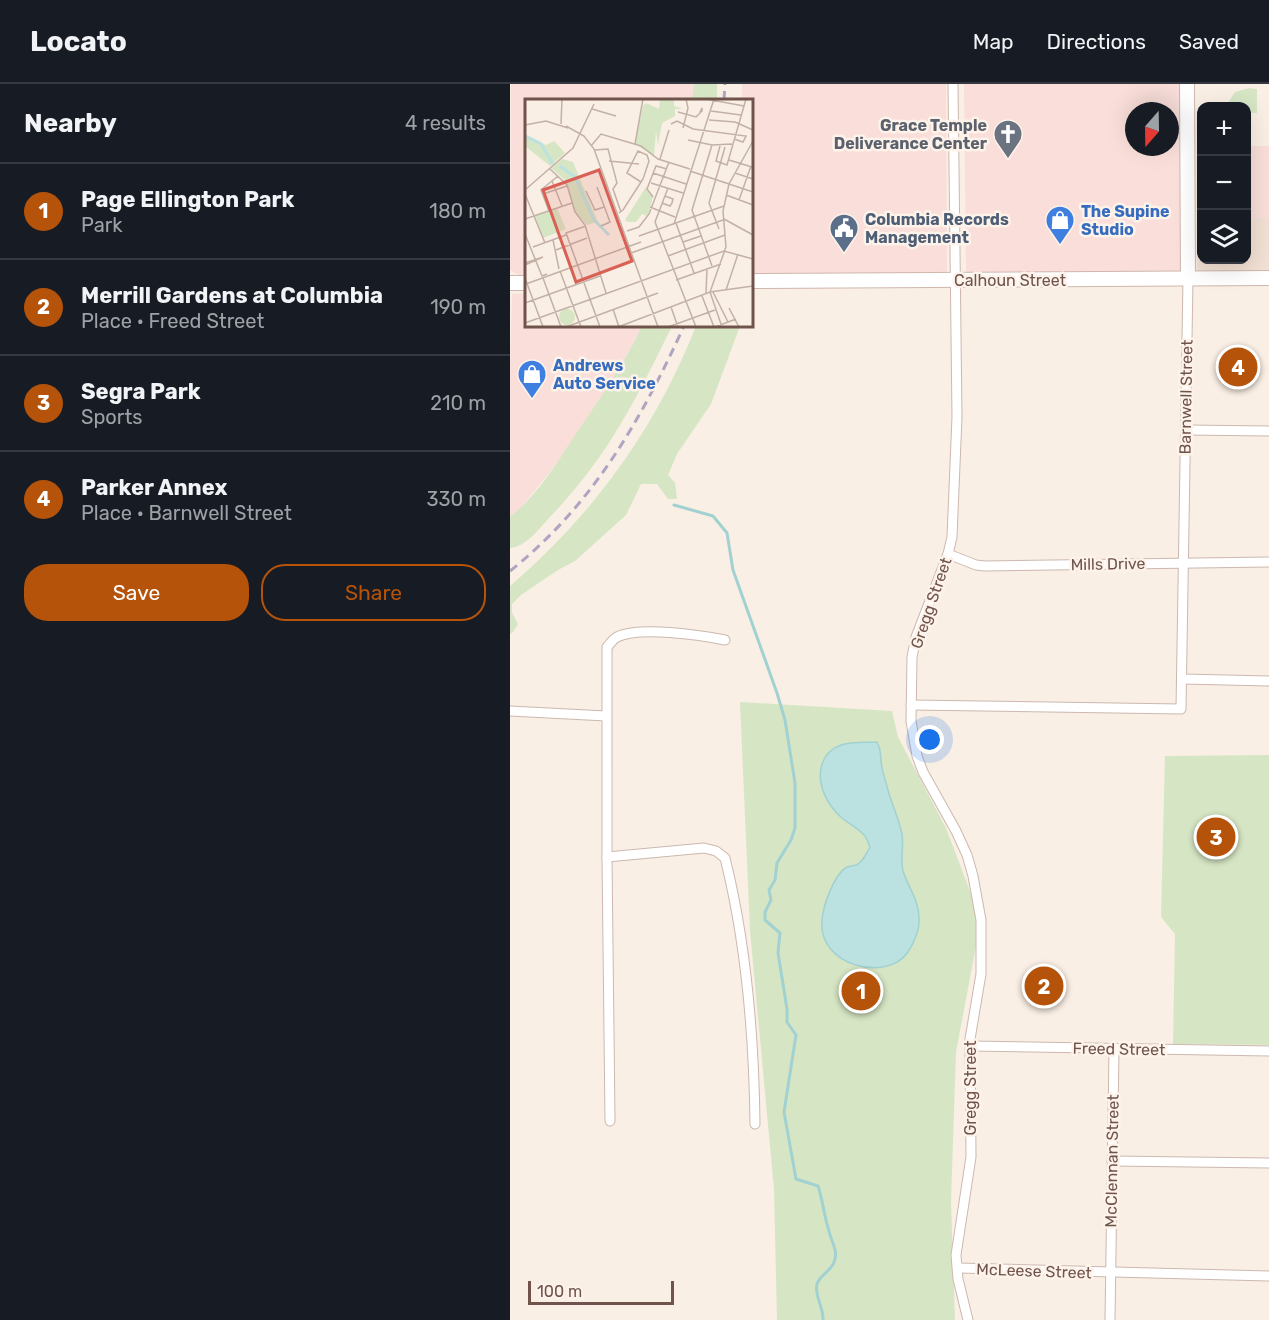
<!DOCTYPE html>
<meta charset="utf-8">
<style>
:root{--surface:#171b24;--page:#242831;--text:#f1f3f6;--muted:#9ea1a6;--line:#363941;--accent:#b45309}
body{margin:0;font-family:Rubik,sans-serif;background:var(--page);color:var(--text)}
.controls{position:absolute;right:18px;top:18px;display:grid;overflow:hidden;border-radius:12px;box-shadow:0 6px 24px #0002}
.controls button{width:54px;height:54px;display:grid;place-items:center;padding:0;border:0;border-bottom:2px solid var(--line);background:var(--surface);color:var(--text);font:30px sans-serif}
.compass{position:absolute;left:615px;top:18px;width:54px;height:54px;border-radius:50%;background:var(--surface);box-shadow:0 6px 24px #0002;rotate:200deg}
.scale{position:absolute;left:18px;bottom:15px;width:146px;box-sizing:border-box;padding-left:6px;border:3px solid #70544c;border-top:0;font-size:16px;line-height:21px;white-space:nowrap;color:#70544c;-webkit-text-stroke:4px #fdf3ea;paint-order:stroke}
.you{position:absolute;left:420px;top:656px;width:21px;height:21px;margin:-15px;border:4px solid #fff;border-radius:50%;background:#1a73e8;box-shadow:0 0 0 9px #1a73e833}
.badge{display:grid;place-items:center;width:39px;height:39px;border-radius:50%;background:var(--accent);color:#fff;font-size:20px;font-weight:700}
.pin{position:absolute;translate:-50% -50%;border:3px solid #fff;box-shadow:0 2px 6px #0006}
.list{margin:0;padding:0;list-style:none}
h2{display:flex;justify-content:space-between;align-items:center;height:78px;margin:0;padding:0 24px;font-size:26px}
h2 small{font-size:20px;font-weight:400;color:var(--muted)}
.list li{display:grid;grid-template-columns:39px 1fr auto;gap:18px;align-items:center;box-sizing:border-box;height:96px;padding:0 24px;border-top:2px solid var(--line)}
.list b{display:block;font-size:22px;white-space:nowrap}
.list p{margin:0;font-size:20px;white-space:nowrap;color:var(--muted)}
.list em{font-size:20px;font-style:normal;color:var(--muted)}
.actions{display:flex;gap:12px;padding:18px 24px}
.actions a{flex:1;padding:14px 0;border:2px solid var(--accent);border-radius:24px;text-align:center;font-size:21px;color:var(--accent)}
.actions .main{background:var(--accent);color:#fff}
.icon{flex:none;width:33px;height:33px;fill:none;stroke:currentColor;stroke-width:2;stroke-linecap:round;stroke-linejoin:round}
.map{position:relative;flex:none;width:759px;height:1236px;overflow:hidden}
header{display:flex;align-items:center;gap:36px;box-sizing:border-box;height:84px;padding:0 30px;background:var(--surface);border-bottom:2px solid var(--line)}
header strong{font-size:28px}
nav{display:flex;gap:33px;margin-inline-start:auto;font-size:21px}
main{display:flex}
aside{flex:1;background:var(--surface)}
.map>svg:first-child{display:block}
.residential{fill:#f1e0d3}
.commercial{fill:#f9ded9;fill-rule:evenodd}
.green{fill:#d6e6c4}
.water{fill:#bbe1e1;stroke:#a2d1d2;stroke-width:1.5}
.lines{fill:none;stroke-linecap:round;stroke-linejoin:round}
.stream{stroke:#a2d1d2;stroke-width:3}
.street-casing{stroke:#ccb8af;stroke-width:11}
.secondary-casing{stroke:#cfb7ac;stroke-width:16}
.street{stroke:#fff;stroke-width:9}
.secondary{stroke:#fff;stroke-width:14}
.rail{stroke:#b0a4c2;stroke-width:3;stroke-dasharray:9 6;stroke-linecap:butt}
.labels{text-anchor:middle;dominant-baseline:central;stroke-width:5;stroke-linejoin:round;paint-order:stroke}
.worship-label{font-size:16px;font-weight:bold;fill:#5b616d;stroke:#fdf3ea;text-anchor:end}
.shop-label{font-size:16px;font-weight:bold;fill:#366cbe;stroke:#fdf3ea;text-anchor:start}
.service-label{font-size:16px;font-weight:bold;fill:#4e5e75;stroke:#fdf3ea;text-anchor:start}
.street-label{font-size:16px;fill:#70544c;stroke:#fdf3ea}
.inset-river{fill:none;stroke:#bbe1e1;stroke-width:3}
.inset-road{fill:none;stroke:#c3b1a7;stroke-width:1.5}
.view{fill:#d96055;fill-opacity:0.15;stroke:#d96055;stroke-width:3}
.inset-edge{fill:none;stroke:#70544c;stroke-width:3}
</style>
<header>
<strong>Locato</strong>
<nav><a>Map</a><a>Directions</a><a>Saved</a></nav>
</header>
<main>
<aside>
<h2>Nearby<small>4 results</small></h2>
<ul class="list">
<li><span class="badge">1</span><div><b>Page Ellington Park</b><p>Park</p></div><em>180 m</em></li>
<li><span class="badge">2</span><div><b>Merrill Gardens at Columbia</b><p>Place · Freed Street</p></div><em>190 m</em></li>
<li><span class="badge">3</span><div><b>Segra Park</b><p>Sports</p></div><em>210 m</em></li>
<li><span class="badge">4</span><div><b>Parker Annex</b><p>Place · Barnwell Street</p></div><em>330 m</em></li>
</ul>
<div class="actions"><a class="main">Save</a><a>Share</a></div>
</aside>
<div class="map">
<svg width="759" height="1236" viewBox="0 0 759 1236">
<rect width="100%" height="100%" fill="#faefe4"/>
<polygon class="residential" points="687,134 691,134 692,176 736,176 737,134 759,134 759,187 687,187"/>
<g class="commercial">
<polygon points="1,0 184,0 182,16 16,16 16,191 9,191 0,186"/>
<polygon points="232,0 436,0 437,189 242,189 242,16 232,16"/>
<path d="M454 0H669L671 187 456 189ZM624 27H660V63H624Z"/>
<rect x="687" y="62" width="4" height="72"/>
<rect x="737" y="62" width="22" height="72"/>
<polygon points="16,209 16,242 132,242 110,284 47,379 9,426 0,433 0,284 2,210"/>
</g>
<g class="green">
<polygon points="184,0 207,0 207,16 182,16"/>
<polygon points="739,4 747,5 747,29 737,29 736,22 719,22 719,17 725,8"/>
<path d="M132 242H162C126 316 97 374 39 434 28 446 17 462 0 464V433C24 414 41 388 58 362 84 322 112 285 132 242Z"/>
<path d="M186 242H230L201 320 167 370 158 391 165 399 167 415H158L147 400H131L116 431 65 477 48 486 11 511 2 520V529L8 540 3 548 0 550V502C83 431 146 344 186 242Z"/>
<polygon points="230,618 382,627 388,653 436,744 471,836 446,968 441,1118 445,1236 267,1236 264,1105 240,847"/>
<polygon points="759,671 759,961 663,960 665,850 651,833 655,672"/>
</g>
<path class="water" d="M367 658C371 665 370 668 371 675 371 686 376 697 378 706 382 721 389 735 392 750 394 762 390 775 393 787 398 803 409 816 409 834 410 845 404 859 398 868 377 899 307 882 312 836 313 822 324 790 337 783 340 782 343 782 346 781 353 778 356 770 360 763 358 759 357 754 354 751 348 744 339 740 332 734 317 721 306 700 312 680 321 655 345 659 367 658Z"/>
<g class="lines">
<path class="stream" d="M164 421 203 432 217 449 223 486 267 609 275 636 285 699V744L281 756 267 779 265 796 259 806 261 816 255 828V836L270 849 268 869 277 925V938L286 951 274 1028 286 1095 308 1102C313 1117 314 1132 319 1147 321 1157 329 1168 324 1178 321 1187 309 1192 307 1200 304 1212 314 1224 313 1236"/>
<g class="street-casing">
<g id="street">
<polyline points="443,0 447,333 442,453 438,470 406,553 402,573 401,637 407,672 413,688 446,747 457,771 463,792 471,836 471,890 460,955 461,1073 446,1171 448,1195 458,1236"/>
<polyline points="676,346 759,347"/>
<polyline points="438,470 466,481 475,482 759,478"/>
<polyline points="672,595 759,597"/>
<polyline points="401,621 671,625 678,194"/>
<polyline points="0,627 96,632"/>
<path d="M97 773 194 764 206 767 215 774C236 858 244 954 245 1040"/>
<polyline points="460,962 759,967"/>
<path d="M100 1037 97 773V563C100 560 103 555 107 553 129 542 190 551 215 556"/>
<polyline points="602,1077 759,1079"/>
<polyline points="448,1184 759,1192"/>
<polyline points="600,1236 604,965"/>
</g>
</g>
<g class="secondary-casing">
<g id="secondary">
<polyline points="677,0 678,194"/>
<polyline points="242,197 759,194"/>
<polyline points="0,199 16,199"/>
</g>
</g>
<use href="#street" class="street"/>
<use href="#secondary" class="secondary"/>
<g class="rail">
<polyline points="214,16 215,0"/>
<path d="M0 487C83 421 131 336 174 242"/>
</g>
</g>
<defs>
<g id="church-pin" transform="scale(1.5)"><path d="M0 17L-7.5 6A9.5 9.5 0 1 1 7.5 6Z" fill="#6b7280" stroke="#fdf3ea"/><path d="M-1.2-6h2.4v3.5h3.3v2.4h-3.3V6h-2.4V-.1h-3.3v-2.4h3.3Z" fill="#fff"/></g>
<g id="shop-pin" transform="scale(1.5)"><path d="M0 17L-7.5 6A9.5 9.5 0 1 1 7.5 6Z" fill="#3f7fe0" stroke="#fdf3ea"/><path d="M-5-2.5h2.3a2.7 3.5 0 0 1 5.4 0H5L5.5 6h-11ZM-1.5-2.5h3a1.5 2.3 0 0 0-3 0Z" fill="#fff"/></g>
<g id="civic-pin" transform="scale(1.5)"><path d="M0 17L-7.5 6A9.5 9.5 0 1 1 7.5 6Z" fill="#5c6f8a" stroke="#fdf3ea"/><path d="M-.6-6.5H3V-4.5H.6V-3L4-1V1h2V6H-6V1h2V-1L-.6-3ZM-1.2 2.5V6h2.4V2.5Z" fill="#fff"/></g>
</defs>
<g fill-rule="evenodd">
<use href="#church-pin" x="498" y="50"/>
<use href="#shop-pin" x="550" y="136"/>
<use href="#civic-pin" x="334" y="144"/>
<use href="#shop-pin" x="22" y="290"/>
</g>
<g class="labels">
<g class="worship-label">
<text x="477" y="41">Grace Temple<tspan x="477" dy="18">Deliverance Center</tspan></text>
</g>
<g class="shop-label">
<text x="571" y="127">The Supine<tspan x="571" dy="18">Studio</tspan></text>
<text x="43" y="281">Andrews<tspan x="43" dy="18">Auto Service</tspan></text>
</g>
<g class="service-label">
<text x="355" y="135">Columbia Records<tspan x="355" dy="18">Management</tspan></text>
</g>
<g class="street-label">
<text x="500" y="196">Calhoun Street</text>
<text transform="translate(676 313) rotate(-89)">Barnwell Street</text>
<text transform="translate(598 480) rotate(-1)">Mills Drive</text>
<text transform="translate(421 519) rotate(-71)">Gregg Street</text>
<text transform="translate(609 965) rotate(1)">Freed Street</text>
<text transform="translate(460 1004) rotate(-90)">Gregg Street</text>
<text transform="translate(602 1077) rotate(-89)">McClennan Street</text>
<text transform="translate(524 1187) rotate(2)">McLeese Street</text>
</g>
</g>
<g transform="translate(15 15)">
<rect width="228" height="228" fill="#faefe4"/>
<path d="M135 0 149 1V7L158 10H150V17L137 24 133 46 131 32 129 57 110 45 118 7 121 4 134 10ZM0 35 21 46 29 42 40 54 25 67 0 47ZM37 60 48 63 73 123 62 126 50 113 40 81 26 69ZM121 88 128 98 124 112 122 117 117 115 111 123H103L100 121ZM32 109 41 130 18 139 10 117ZM34 218a8 8 0 1 1 16 0a8 8 0 1 1-16 0Z" fill="#d6e6c4"/>
<path class="inset-river" d="M0 37 16 45 28 65M35 67 50 78 69 121 84 136"/>
<path class="inset-road" d="M181 0 219 7M67 10 91 17M186 12 216 16M153 13 171 18 177 12V9L175 13M184 21 210 23 228 31M36 25 37 0M146 25 152 22 168 30 221 37 218 43 209 40M0 26 21 22 43 29M41 27 59 37 69 50 133 228M158 29 163 9 161 0M163 41 187 46 207 45M110 45 118 0M66 47 76 35 116 47 133 60 165 70M195 47 191 62 202 66 221 0M70 51 83 50 92 84 88 90 96 113M135 60 144 31M204 61 227 68M84 62 114 65M25 70 42 86 50 113 60 126 81 194M165 72 228 93M128 74 161 85M210 74 228 80M27 82 37 107M126 84 158 94M72 88 85 123 76 127M143 89 130 123 171 228M0 91 48 49 69 5M61 92 70 111 79 108M0 95 20 144M18 95 42 87M201 96 228 106M128 98 122 90 131 67 142 70M214 101 226 67M137 104 145 107 147 104 148 100 140 97M125 108 150 118M24 112 16 91 33 77M94 114 98 111 116 83 118 80 124 62 122 56 113 52 102 74 116 83M0 120 47 104M199 120 228 136M151 124 169 174M149 125 189 0M61 127 41 134 75 228M194 130 184 104 200 48M102 132 114 128 124 115 144 63M0 135 17 177 22 175M114 137 199 107M28 141 34 170M158 143 176 137M8 148 41 136M31 151 62 139M106 154 198 121M143 157 200 136M0 164 18 158 0 166M187 167 167 111 187 46M35 172 56 228M0 179 18 228M18 179 36 228M151 181 196 165M1 185 116 143M201 191 213 155M185 193 201 148 198 112 204 85 228 42M185 193 197 228M188 193 203 223M181 194 182 170M25 195 75 177M177 197 189 228M0 204 25 195M146 208 153 228M204 209 214 228M88 210 94 228M0 224 199 152 228 160M41 228 133 194M93 228 185 193 228 187M143 228 190 211M190 228 211 220"/>
<path class="view" d="M74 71 107 162 51 183 18 91Z"/>
<rect width="228" height="228" class="inset-edge"/>
</g>
</svg>
<div class="controls">
<button>+</button>
<button>−</button>
<button><svg class="icon" aria-label="layers" viewBox="0 0 24 24"><path d="M12 4l9 5-9 5-9-5zM3 14l9 5 9-5"/></svg></button>
</div>
<svg class="compass" viewBox="-18 -18 36 36"><path d="M0-13l5 13h-10z" fill="#e53935"/><path d="M0 13l5-13h-10z" fill="#9ea1a6"/></svg>
<div class="scale">100 m</div>
<div class="you"></div>
<div class="pin badge" style="left:351px;top:907px">1</div>
<div class="pin badge" style="left:534px;top:902px">2</div>
<div class="pin badge" style="left:706px;top:753px">3</div>
<div class="pin badge" style="left:728px;top:283px">4</div>
</div>
</main>
